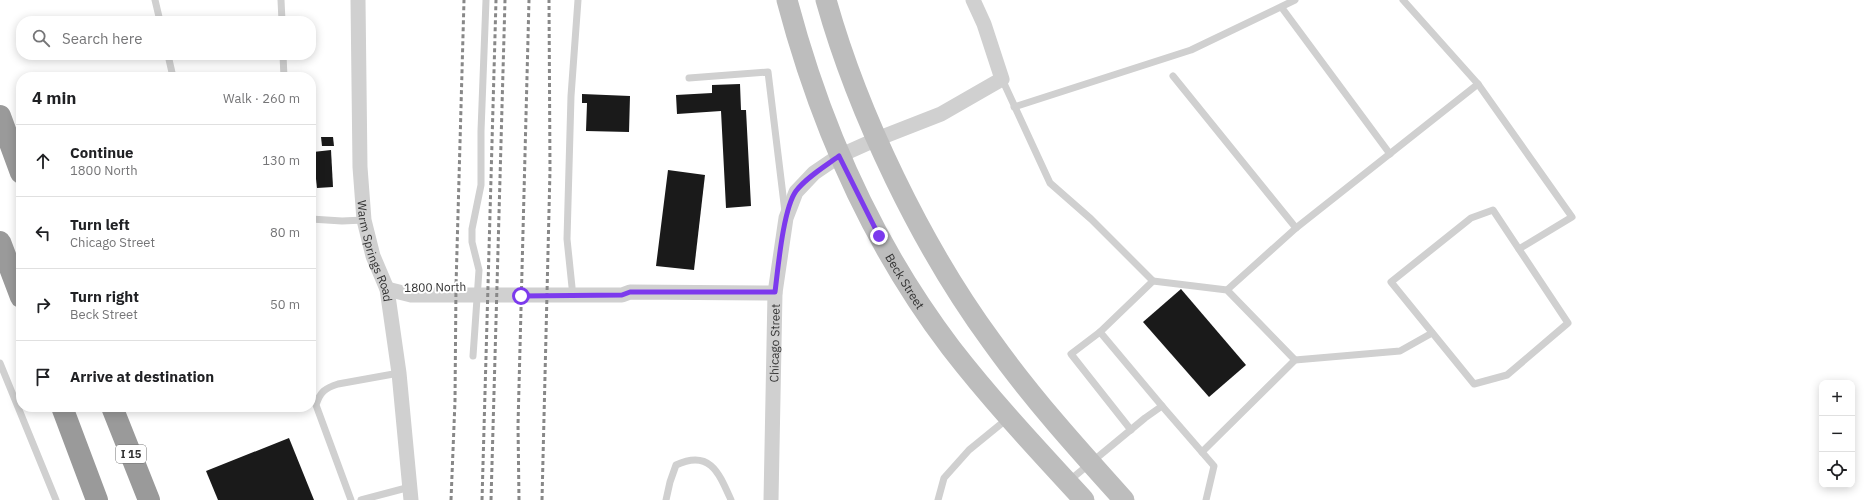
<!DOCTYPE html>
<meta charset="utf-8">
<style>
:root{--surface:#fff;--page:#f6f6f6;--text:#202124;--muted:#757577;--line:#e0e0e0}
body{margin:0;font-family:"IBM Plex Sans",sans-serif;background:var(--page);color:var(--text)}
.controls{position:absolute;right:12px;bottom:12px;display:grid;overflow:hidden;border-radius:8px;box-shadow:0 2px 10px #0003}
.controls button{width:36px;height:36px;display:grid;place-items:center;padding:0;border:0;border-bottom:1px solid var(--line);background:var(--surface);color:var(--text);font:20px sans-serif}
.stop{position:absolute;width:12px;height:12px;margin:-9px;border:3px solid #7c3aed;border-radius:50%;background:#fff}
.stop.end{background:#7c3aed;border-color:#fff;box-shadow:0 1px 4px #0008}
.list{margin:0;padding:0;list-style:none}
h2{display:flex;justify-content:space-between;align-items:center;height:52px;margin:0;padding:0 16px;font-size:17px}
h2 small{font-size:13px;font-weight:400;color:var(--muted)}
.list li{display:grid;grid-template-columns:26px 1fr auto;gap:12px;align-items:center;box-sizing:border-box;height:72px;padding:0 16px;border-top:1px solid var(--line)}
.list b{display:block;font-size:15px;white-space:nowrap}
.list p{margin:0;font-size:13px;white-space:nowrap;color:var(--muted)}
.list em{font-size:13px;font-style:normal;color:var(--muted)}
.icon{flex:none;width:22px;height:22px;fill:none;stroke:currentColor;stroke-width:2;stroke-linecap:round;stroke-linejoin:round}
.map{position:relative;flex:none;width:1867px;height:500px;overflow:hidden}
.search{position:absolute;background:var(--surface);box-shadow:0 2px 10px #0003;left:16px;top:16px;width:300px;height:44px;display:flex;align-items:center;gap:10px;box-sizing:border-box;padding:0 14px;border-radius:16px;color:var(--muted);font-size:15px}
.panel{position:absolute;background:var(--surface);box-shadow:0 2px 10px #0003;left:16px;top:72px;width:300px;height:340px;border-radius:16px}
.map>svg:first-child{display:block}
.building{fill:#1a1a1a}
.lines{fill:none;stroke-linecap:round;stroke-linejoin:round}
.service{stroke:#d0d0d0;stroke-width:7}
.minor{stroke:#d0d0d0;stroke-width:15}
.secondary{stroke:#bdbdbd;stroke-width:21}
.motorway{stroke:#9a9a9a;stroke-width:22}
.rail{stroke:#888;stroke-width:3;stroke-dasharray:4 3;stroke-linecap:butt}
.route{stroke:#7c3aed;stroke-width:5}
.labels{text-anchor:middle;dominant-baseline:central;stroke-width:4;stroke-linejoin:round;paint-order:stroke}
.shield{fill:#fff;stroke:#707070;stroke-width:1}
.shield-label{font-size:11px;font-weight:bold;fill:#333}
.street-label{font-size:12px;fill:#333;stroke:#fff}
</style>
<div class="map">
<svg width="1867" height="500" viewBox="0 0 1867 500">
<rect width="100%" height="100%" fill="#fff"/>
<g class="building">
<polygon points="740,84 741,110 746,110 751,206 726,208 721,111 677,114 676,95 712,93 712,85"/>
<polygon points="582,94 630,96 629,132 586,131 587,103 582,103"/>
<polygon points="321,137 333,137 334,146 322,146"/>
<polygon points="331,150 333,187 317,188 313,152"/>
<polygon points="668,170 705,175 694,270 656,266"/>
<polygon points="1181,289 1246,365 1209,397 1143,322"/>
<polygon points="289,438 314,500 218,500 206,471"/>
</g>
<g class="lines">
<g class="service">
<polyline points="155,0 160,21"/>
<polyline points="281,0 282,21"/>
<polyline points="1282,8 1390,154"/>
<polyline points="168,55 173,77"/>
<polyline points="283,55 284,77"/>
<polyline points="1173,76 1296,228"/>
<polyline points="689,78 768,72 785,212"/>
<polyline points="1002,79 1050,183 1091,219 1153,281 1100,332 1071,354 1131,430"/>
<polyline points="1478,84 1572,217 1519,249"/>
<polyline points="1014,107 1191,50 1295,0"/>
<polygon points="1493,210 1568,323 1507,375 1474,384 1391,282 1471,218"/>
<polyline points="311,219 342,221 364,220"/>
<polyline points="1153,281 1227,290 1295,360"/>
<polyline points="572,287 567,239 571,96 578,0"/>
<polyline points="1227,290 1296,228 1478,84 1403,0"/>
<polyline points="1100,332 1162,406"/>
<polyline points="473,356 479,270 472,242 472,229 481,185 481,131 486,0"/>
<polyline points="0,363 56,500"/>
<polyline points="1202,452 1295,360 1400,351 1432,333"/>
<polyline points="1070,480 1145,418 1162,406 1214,466 1206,500"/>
<path d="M351 500 316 405C320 392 325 388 338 384L399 373"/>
<polyline points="361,500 410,487"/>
<path d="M666 500 670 482 676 465C710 449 719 473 731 500"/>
<polyline points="938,500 944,478 969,450 1007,419"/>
</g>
<g class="minor">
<path id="s1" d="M358 0 360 167 364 220 373 256 387 289 399 373 411 500"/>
<polyline points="387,289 411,295 622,295 630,292 775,293"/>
<path id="s2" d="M771 500 775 293 786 218 796 192 814 173 839 156 877 139 941 114 1002 79 984 24 973 0"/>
</g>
<g class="secondary">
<path id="s3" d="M787 0C820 125 872 244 951 348 992 401 1038 450 1084 500"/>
<path d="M826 0C858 114 922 247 992 342 1032 398 1078 449 1124 500"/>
</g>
<g class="motorway">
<polyline points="0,116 21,173"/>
<polyline points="0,242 21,297"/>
<polyline points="62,407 97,500"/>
<polyline points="112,407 149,500"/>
</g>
<g class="rail">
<polyline points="451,500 455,401 456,286 464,0"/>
<polyline points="482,500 496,0"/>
<polyline points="491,500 505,0"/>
<polyline points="519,500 518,425 529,0"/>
<polyline points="542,500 550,170 549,0"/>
</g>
</g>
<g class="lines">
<path class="route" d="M521 296 622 295 630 292H775C778 269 783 209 796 191 807 177 824 167 839 156L879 236"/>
</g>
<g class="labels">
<rect class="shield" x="116" y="445" width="30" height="18" rx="3"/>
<g class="shield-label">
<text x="131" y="454">I 15</text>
</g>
<g class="street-label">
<text stroke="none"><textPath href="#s1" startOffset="253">Warm Springs Road</textPath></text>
<text stroke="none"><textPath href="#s3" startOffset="306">Beck Street</textPath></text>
<text transform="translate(435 287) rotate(-1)">1800 North</text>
<text stroke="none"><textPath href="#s2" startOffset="157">Chicago Street</textPath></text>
</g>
</g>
</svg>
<div class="controls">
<button>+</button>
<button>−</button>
<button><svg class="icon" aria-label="locate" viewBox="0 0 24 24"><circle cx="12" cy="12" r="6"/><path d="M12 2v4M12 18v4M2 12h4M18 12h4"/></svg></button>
</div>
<div class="stop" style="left:521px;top:296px"></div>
<div class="stop end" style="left:879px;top:236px"></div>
<div class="search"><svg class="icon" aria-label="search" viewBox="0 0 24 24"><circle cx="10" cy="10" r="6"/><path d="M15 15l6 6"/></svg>Search here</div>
<section class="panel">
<h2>4 min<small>Walk · 260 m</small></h2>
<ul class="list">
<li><svg class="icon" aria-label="ahead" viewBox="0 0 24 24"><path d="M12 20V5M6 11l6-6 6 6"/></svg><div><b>Continue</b><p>1800 North</p></div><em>130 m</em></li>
<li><svg class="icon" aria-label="left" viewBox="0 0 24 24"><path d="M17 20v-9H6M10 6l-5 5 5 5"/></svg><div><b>Turn left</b><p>Chicago Street</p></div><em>80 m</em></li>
<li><svg class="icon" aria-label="right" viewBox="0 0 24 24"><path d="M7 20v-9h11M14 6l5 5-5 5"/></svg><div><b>Turn right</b><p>Beck Street</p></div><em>50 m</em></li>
<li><svg class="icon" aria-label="arrive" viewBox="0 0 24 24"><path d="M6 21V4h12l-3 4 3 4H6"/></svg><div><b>Arrive at destination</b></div></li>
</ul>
</section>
</div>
